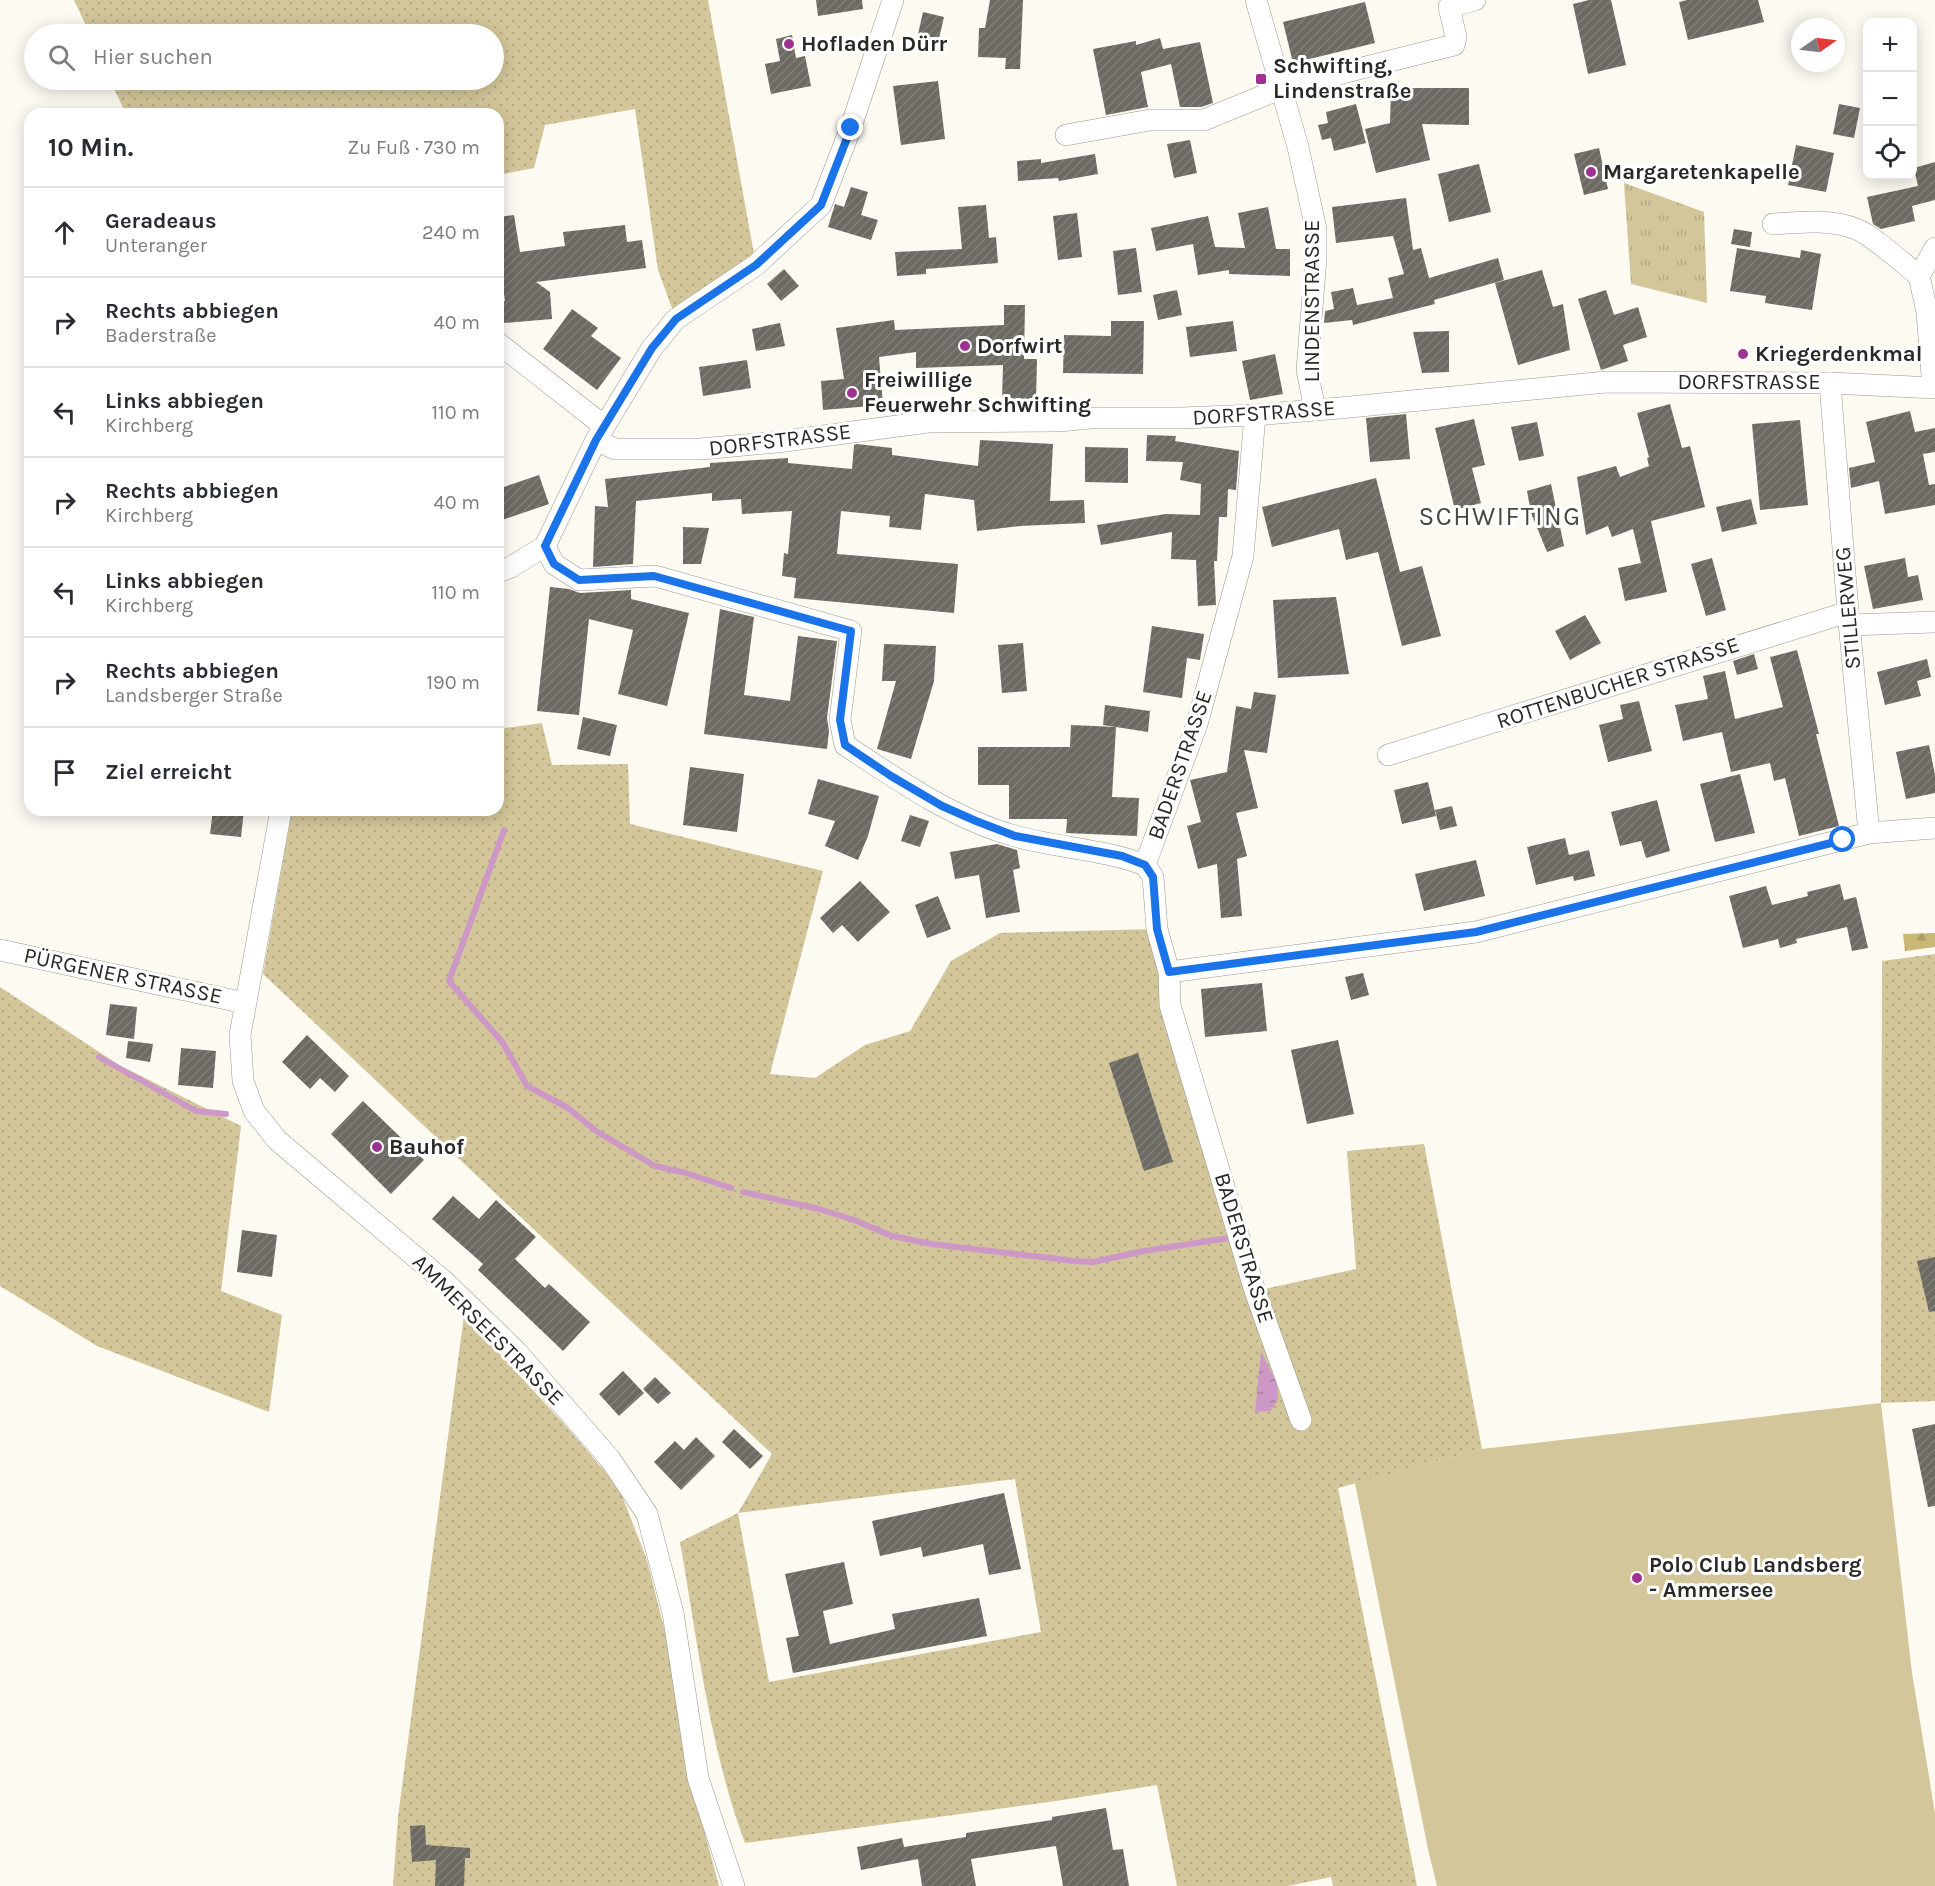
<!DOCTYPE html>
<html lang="de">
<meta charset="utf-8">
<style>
:root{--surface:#fff;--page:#f2f2f3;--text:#2b2b33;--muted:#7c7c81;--line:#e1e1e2}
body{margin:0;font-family:Karla,sans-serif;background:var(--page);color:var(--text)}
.controls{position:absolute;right:18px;top:18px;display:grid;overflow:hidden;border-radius:12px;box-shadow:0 3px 15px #0003}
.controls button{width:54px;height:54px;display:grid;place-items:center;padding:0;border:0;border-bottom:2px solid var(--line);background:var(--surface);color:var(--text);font:30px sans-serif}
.compass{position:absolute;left:1791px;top:18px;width:54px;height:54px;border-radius:50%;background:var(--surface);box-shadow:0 3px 15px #0003;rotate:76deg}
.stop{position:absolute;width:18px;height:18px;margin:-14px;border:4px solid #1a73e8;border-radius:50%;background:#fff}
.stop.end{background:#1a73e8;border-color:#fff;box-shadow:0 2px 6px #0008}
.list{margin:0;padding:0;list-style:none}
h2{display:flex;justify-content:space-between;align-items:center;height:78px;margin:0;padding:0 24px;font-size:26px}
h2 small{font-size:20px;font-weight:400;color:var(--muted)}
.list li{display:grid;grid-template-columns:39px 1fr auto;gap:18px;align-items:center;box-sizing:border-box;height:90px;padding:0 24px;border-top:2px solid var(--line)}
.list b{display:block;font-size:22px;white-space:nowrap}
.list p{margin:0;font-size:20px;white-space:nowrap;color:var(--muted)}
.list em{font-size:20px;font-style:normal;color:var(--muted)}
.icon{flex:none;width:33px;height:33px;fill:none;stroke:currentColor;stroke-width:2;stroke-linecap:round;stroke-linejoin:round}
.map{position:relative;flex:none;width:1935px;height:1886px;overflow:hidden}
.search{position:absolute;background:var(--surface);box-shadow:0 3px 15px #0003;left:24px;top:24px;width:480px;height:66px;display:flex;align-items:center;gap:15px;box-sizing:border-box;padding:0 21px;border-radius:33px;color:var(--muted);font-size:22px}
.panel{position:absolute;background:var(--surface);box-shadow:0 3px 15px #0003;left:24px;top:108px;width:480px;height:708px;border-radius:18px}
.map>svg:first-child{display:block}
.grass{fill:url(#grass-dots);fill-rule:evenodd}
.forest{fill:url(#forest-firs)}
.park{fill:url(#park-tufts)}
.garden{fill:#d3c69a}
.water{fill:url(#water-ripples)}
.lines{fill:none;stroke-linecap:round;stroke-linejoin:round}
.stream{stroke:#cd98c5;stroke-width:6}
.building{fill:url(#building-hatch)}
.minor-casing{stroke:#9a9790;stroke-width:22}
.minor{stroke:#fff;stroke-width:21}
.route{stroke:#1a73e8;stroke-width:8}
.poi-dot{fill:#9e3293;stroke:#fff;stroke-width:2}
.labels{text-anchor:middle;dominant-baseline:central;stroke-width:6;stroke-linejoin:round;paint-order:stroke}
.poi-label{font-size:22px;font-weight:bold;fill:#2a2926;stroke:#fff;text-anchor:start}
.street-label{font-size:22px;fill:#2a2926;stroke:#fff}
.quarter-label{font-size:26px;letter-spacing:1.5px;fill:#48463f;stroke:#fff}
</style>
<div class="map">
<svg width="1935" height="1886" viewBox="0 0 1935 1886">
<defs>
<pattern id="grass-dots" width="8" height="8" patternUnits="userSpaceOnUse" patternTransform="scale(1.5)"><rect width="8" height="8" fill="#d3c69a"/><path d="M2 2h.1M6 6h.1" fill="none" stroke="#b5aa85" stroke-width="1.8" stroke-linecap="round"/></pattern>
<pattern id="forest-firs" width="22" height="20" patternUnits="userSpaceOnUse" patternTransform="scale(1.5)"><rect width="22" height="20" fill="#cab675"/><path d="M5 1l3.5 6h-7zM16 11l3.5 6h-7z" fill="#ae9c65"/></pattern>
<pattern id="park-tufts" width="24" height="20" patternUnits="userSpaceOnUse" patternTransform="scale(1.5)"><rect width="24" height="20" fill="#d3c69a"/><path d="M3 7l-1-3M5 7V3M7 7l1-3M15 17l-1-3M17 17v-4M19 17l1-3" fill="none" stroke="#b5aa85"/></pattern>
<pattern id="water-ripples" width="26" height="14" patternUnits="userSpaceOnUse" patternTransform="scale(1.5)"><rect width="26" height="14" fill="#cd98c5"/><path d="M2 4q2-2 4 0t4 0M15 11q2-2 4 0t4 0" fill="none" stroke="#a77ca0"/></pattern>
<pattern id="building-hatch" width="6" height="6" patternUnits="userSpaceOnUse" patternTransform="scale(1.5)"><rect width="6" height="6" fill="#6c6a62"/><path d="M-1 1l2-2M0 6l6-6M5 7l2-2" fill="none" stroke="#817f79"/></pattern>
</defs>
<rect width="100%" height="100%" fill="#fcfaf1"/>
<g class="grass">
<polygon points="74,0 708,0 756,265 676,319 658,270 635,109 545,125 534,168 498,175 498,114 126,114 110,80 494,80 494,34 90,34"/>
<path d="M542 723 552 765 628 764 630 824 823 871 770 1074 815 1078 865 1045 910 1031 951 961 1000 933 1157 929 1255 1291 1356 1269 1347 1151 1424 1144 1482 1449 1338 1488 1417 1886H1333L1331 1877 1288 1886H1177L1157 1785 1056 1801 745 1843C709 1747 698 1643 680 1542L738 1513 772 1454 263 974 292 810H498V729ZM1015 1479 1041 1632 769 1682 738 1513Z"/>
<polygon points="1935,954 1935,1401 1881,1403 1882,961"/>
<polygon points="0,987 119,1065 241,1126 221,1291 282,1315 269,1412 97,1346 0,1286"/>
<polygon points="464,1315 566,1426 619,1488 647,1560 665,1632 688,1770 719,1886 393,1886 398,1817"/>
</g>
<polygon class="forest" points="1935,933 1935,947 1905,951 1903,934"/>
<polygon class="park" points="1624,183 1704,212 1707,303 1631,284"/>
<polygon class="garden" points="1881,1403 1912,1673 1935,1813 1935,1886 1437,1886 1428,1849 1355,1483 1482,1449"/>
<polygon class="water" points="1261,1351 1277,1384 1278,1399 1271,1411 1255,1412"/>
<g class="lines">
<g class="stream">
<polyline points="504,830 449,981 503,1043 527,1086 568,1108 596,1131 655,1166 686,1173 731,1188"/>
<polyline points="99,1057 196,1111 226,1114"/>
<polyline points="743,1192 819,1209 854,1220 892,1236 932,1244 1075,1261 1093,1262 1144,1251 1229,1238"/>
</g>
</g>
<g class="building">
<polygon points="816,0 862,0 863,9 818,16"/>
<polygon points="990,0 1023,0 1020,69 1005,69 1006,58 978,57 979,28 985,28"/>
<polygon points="1589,0 1611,0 1626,65 1588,74 1573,4"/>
<polygon points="1687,0 1758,0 1764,22 1688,40 1679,2"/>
<polygon points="1365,2 1375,43 1293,63 1283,22"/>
<polygon points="923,12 944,17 937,47 916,43"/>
<polygon points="792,35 796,58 805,56 811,86 771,94 765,64 780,61 776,39"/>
<polygon points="1160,38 1163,49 1200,42 1213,103 1201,107 1180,107 1171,64 1141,72 1148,107 1106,115 1093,49 1136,41 1136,45"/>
<polygon points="938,81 945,139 901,145 893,86"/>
<polygon points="1391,88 1469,88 1469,125 1422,124 1430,160 1376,173 1365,129 1390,123"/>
<polygon points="1356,104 1366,143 1334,151 1331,138 1322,140 1318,125 1328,123 1326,112"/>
<polygon points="1839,104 1860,108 1854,138 1833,134"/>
<polygon points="1190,140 1197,173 1174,178 1167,144"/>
<polygon points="1796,145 1834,153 1826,192 1788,185"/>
<polygon points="1599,148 1608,189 1584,195 1574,154"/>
<polygon points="1095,154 1098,174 1059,181 1058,178 1018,181 1017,161 1041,159 1041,163"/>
<polygon points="1935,162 1935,200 1912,206 1915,221 1881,229 1873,224 1867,197 1918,186 1914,168"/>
<polygon points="1479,164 1491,212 1449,222 1438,174"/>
<polygon points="851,187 868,192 861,215 878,220 871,240 828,227 835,204 844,207"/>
<polygon points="1406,198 1413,250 1421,248 1429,278 1498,258 1504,280 1434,300 1435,304 1353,325 1352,320 1324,323 1325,311 1334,309 1331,292 1353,288 1357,305 1393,298 1388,278 1404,274 1393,236 1336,243 1332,207"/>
<polygon points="986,205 989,238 996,237 998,263 926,269 926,274 897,276 895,252 962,249 958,207"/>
<polygon points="1268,207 1276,249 1290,249 1290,276 1229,274 1229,270 1198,275 1193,244 1156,251 1151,228 1208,216 1215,247 1245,248 1238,213"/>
<polygon points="1077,213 1082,257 1058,260 1053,216"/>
<polygon points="514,215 520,252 565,246 563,232 625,225 627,242 642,240 646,268 536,282 550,292 552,319 504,323 502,301 505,301 498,253 498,217"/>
<polygon points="1734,229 1752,232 1750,247 1731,244"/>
<polygon points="1136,248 1142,292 1118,295 1113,251"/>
<polygon points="1737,248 1800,258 1801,250 1821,254 1812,310 1765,303 1766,296 1730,291"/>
<polygon points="784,269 799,286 781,301 767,284"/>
<polygon points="1542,270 1553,307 1563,304 1570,350 1518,365 1495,283"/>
<polygon points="1177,290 1182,315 1158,320 1153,295"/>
<polygon points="1606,290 1614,315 1638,307 1647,337 1623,345 1628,361 1601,370 1578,299"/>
<polygon points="1004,305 1025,305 1024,359 1037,359 1036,400 1002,399 1003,365 916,368 916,352 879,357 883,405 823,410 821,381 844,379 836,328 894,320 895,330 1004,325"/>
<polygon points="572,309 598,328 591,336 621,358 597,390 543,349"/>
<polygon points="1111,321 1144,321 1143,374 1063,373 1064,335 1111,336"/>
<polygon points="1233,321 1237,351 1190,357 1186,327"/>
<polygon points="780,323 785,346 756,351 752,329"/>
<polygon points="1449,331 1449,372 1422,373 1413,332"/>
<polygon points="1275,354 1283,394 1250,400 1242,361"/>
<polygon points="747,360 751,388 703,396 699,367"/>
<polygon points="1670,404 1682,448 1690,446 1705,507 1651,521 1667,592 1625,601 1618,568 1641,563 1633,529 1612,537 1608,526 1586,535 1577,477 1616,466 1620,477 1649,466 1647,458 1649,457 1637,413"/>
<polygon points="1910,411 1915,432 1935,428 1935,452 1923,454 1929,485 1935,484 1935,505 1885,514 1879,481 1851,488 1849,468 1875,462 1866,422"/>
<polygon points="1406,414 1410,459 1370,462 1366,418"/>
<polygon points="1474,419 1485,465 1472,468 1481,503 1455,510 1435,428"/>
<polygon points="1800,420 1808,505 1760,510 1752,424"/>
<polygon points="1537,422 1544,456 1519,461 1511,427"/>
<polygon points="1147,435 1176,436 1175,441 1239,451 1236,490 1228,489 1227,517 1219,517 1217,561 1214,561 1216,605 1198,606 1196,560 1171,559 1172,532 1101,545 1097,525 1166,514 1200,515 1201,484 1180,480 1183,462 1146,461"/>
<polygon points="980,440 1053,444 1050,501 1084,500 1085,523 1020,526 977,531 974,500 925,494 921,530 889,527 890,516 841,511 837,554 958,564 954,613 794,598 796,578 782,576 784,553 788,554 792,511 742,514 741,499 712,501 712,493 636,501 633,564 593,567 595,506 608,507 605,479 710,467 710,463 788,458 788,463 852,469 854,445 857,444 892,448 892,455 978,466"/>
<polygon points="1085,447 1128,448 1128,483 1085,482"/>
<polygon points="539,475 549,504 502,520 498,509 498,489"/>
<polygon points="1376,478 1400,572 1422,566 1441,636 1402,646 1378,552 1346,560 1339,529 1272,547 1262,507"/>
<polygon points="1551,484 1564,546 1547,552 1531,513 1527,491"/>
<polygon points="1751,499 1757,524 1722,532 1716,507"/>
<polygon points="683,527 709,528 701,564 683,564"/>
<polygon points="1712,558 1726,610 1706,616 1691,564"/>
<polygon points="1905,558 1908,577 1918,575 1923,600 1873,609 1864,566"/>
<polygon points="550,587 569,589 580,593 631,590 631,599 689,613 667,706 618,694 633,630 589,619 579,715 537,711"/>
<polygon points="1336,597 1349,674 1278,678 1273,600"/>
<polygon points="720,609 754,617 744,695 790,701 798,636 837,641 827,718 829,731 827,749 704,734"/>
<polygon points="1585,615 1601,643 1570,660 1555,631"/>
<polygon points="1152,626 1204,634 1200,660 1187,658 1182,698 1143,692"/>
<polygon points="1023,643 1027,691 1002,693 998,645"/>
<polygon points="884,644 936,646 934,681 911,759 877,749 896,681 882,681"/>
<polygon points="1797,650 1819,734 1816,734 1839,826 1799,836 1785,778 1774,781 1770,763 1731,772 1722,732 1683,741 1675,705 1708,699 1703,676 1725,671 1735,719 1783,707 1770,657"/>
<polygon points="1754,654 1758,669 1737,675 1733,661"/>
<polygon points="1927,659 1931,677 1917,681 1921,696 1885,705 1877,672"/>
<polygon points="1254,692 1276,695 1267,753 1244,750 1258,808 1236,813 1247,856 1237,859 1242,916 1221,918 1217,864 1198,869 1187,826 1201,822 1190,780 1227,772 1236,706 1251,709"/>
<polygon points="1639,701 1652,751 1608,762 1599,725 1623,719 1620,705"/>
<polygon points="1105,705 1150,711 1148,732 1103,725"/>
<polygon points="583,717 617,725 610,756 577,749"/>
<polygon points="1071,725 1116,727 1112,797 1139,798 1137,836 1066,833 1067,819 1009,819 1009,785 978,785 978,747 1070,747"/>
<polygon points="1929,745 1935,775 1935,793 1906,799 1896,752"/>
<polygon points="690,767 744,774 737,832 683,825"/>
<polygon points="1740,774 1755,833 1715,842 1700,784"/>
<polygon points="818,779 879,796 868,836 858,860 825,846 835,821 808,814"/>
<polygon points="1428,782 1436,816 1402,824 1394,790"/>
<polygon points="1657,800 1670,851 1646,858 1641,841 1620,846 1611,812"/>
<polygon points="1452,806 1457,826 1440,830 1435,810"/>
<polygon points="213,810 244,810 241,837 210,834"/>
<polygon points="910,815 929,821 920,847 901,841"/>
<polygon points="1565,838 1569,855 1589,850 1595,876 1574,881 1573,876 1536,885 1527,847"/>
<polygon points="997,844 1017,850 1020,868 1013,870 1020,912 986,918 979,875 955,879 950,852"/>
<polygon points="1476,860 1485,896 1424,911 1415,874"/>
<polygon points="860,881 890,912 858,942 842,925 833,933 820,918"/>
<polygon points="1840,884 1844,900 1856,897 1868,948 1852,951 1847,927 1796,939 1797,943 1780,948 1778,939 1743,948 1729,896 1766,886 1772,905 1808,896 1807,892"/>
<polygon points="938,896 951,929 927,938 915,905"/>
<polygon points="1363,973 1369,995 1351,1000 1345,977"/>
<polygon points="1262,983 1267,1031 1205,1037 1201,989"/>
<polygon points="110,1004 137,1007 134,1039 106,1035"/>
<polygon points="307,1035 349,1076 335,1092 320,1078 310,1089 282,1062"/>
<polygon points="1338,1040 1354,1114 1307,1124 1291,1050"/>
<polygon points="128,1041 153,1044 150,1062 126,1058"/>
<polygon points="181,1048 216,1051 213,1088 178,1085"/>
<polygon points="1138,1053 1173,1162 1144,1171 1109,1063"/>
<polygon points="363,1101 424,1160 391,1194 331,1134"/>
<polygon points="453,1196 479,1219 496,1200 536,1237 515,1259 545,1288 549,1284 590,1322 563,1351 478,1270 483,1264 432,1219"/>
<polygon points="242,1230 277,1235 272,1277 237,1272"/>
<polygon points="1935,1257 1935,1311 1929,1312 1917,1261"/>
<polygon points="623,1371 644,1393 619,1416 599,1394"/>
<polygon points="655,1377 671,1393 658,1404 643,1389"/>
<polygon points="1935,1424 1935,1506 1928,1507 1912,1429"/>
<polygon points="734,1429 763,1456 750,1469 722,1442"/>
<polygon points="696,1437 715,1456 681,1490 654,1462 675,1441 684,1450"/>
<polygon points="1004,1493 1021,1569 989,1575 983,1544 923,1557 921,1547 880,1556 872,1521"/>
<polygon points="844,1562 853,1604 823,1611 830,1644 895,1629 892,1614 979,1598 987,1636 793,1673 786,1638 799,1636 785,1574"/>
<polygon points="1106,1808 1113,1850 1123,1849 1129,1886 1063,1886 1056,1846 971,1859 976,1886 922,1886 918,1859 861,1870 857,1847 902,1838 904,1847 966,1837 966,1833 1052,1820 1052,1817"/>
<polygon points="425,1825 426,1845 470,1848 470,1858 465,1858 464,1886 435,1886 436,1860 412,1862 410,1826"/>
</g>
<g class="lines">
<g class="minor-casing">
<g id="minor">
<polyline points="1256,0 1298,147 1316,229 1316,258 1307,370 1315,410"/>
<polyline points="1066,135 1150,120 1204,120 1282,88 1454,45 1456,37 1449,7 1475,0"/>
<path d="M1773 224C1800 222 1831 219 1856 229 1871 234 1905 265 1919 276"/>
<polyline points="498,343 604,426"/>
<polyline points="1830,383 1848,612 1869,833"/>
<polyline points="1933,387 1927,312 1919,276 1935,248"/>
<polyline points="596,440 615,449 700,449 777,442 928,422 1059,421 1090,418 1182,418 1255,415 1340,408 1606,382 1830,383 1935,388"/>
<path d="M545 546 554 564 579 580 655 576 851 631 840 720 845 745C898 780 953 819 1015 836 1058 848 1103 849 1145 865"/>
<polyline points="545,546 596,440 652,348 676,319 756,265 821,205 851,127 893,0"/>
<polyline points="498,572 511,567 545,546"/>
<polyline points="1850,625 1935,622"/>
<polyline points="1388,755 1848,612"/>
<polyline points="281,810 240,1035 243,1081 254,1111 277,1140 445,1282 516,1351 610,1459 647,1514 673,1613 698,1778 734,1886"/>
<polyline points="1145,865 1153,877 1157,929 1169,972 1170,1005 1255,1291 1301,1420"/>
<polyline points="1145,865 1197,724 1243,556 1255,415"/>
<polyline points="0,950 245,1003"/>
<polyline points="1169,972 1476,932 1869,833 1935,828"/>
</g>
</g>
<use href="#minor" class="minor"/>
</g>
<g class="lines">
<polyline class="route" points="851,128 821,205 756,265 676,319 652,348 596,440 545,546 554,564 579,580 654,576 851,631 840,720 845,745 891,776 942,806 976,821 1015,836 1122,856 1145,865 1153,877 1157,929 1169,972 1476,932 1843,840"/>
</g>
<g class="poi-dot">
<circle cx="789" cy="44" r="6"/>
<rect x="1255" y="73" width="12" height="12" rx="3"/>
<circle cx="1591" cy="172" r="6"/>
<circle cx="965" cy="346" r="6"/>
<circle cx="1743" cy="354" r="6"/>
<circle cx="852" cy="393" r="6"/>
<circle cx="377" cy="1147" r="6"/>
<circle cx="1637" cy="1578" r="6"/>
</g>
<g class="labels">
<g class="poi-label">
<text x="801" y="44">Hofladen Dürr</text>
<text x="1273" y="66">Schwifting,<tspan x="1273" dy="25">Lindenstraße</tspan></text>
<text x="1603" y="172">Margaretenkapelle</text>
<text x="977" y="346">Dorfwirt</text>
<text x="1755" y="354">Kriegerdenkmal</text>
<text x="864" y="380">Freiwillige<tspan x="864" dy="25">Feuerwehr Schwifting</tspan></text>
<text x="389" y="1147">Bauhof</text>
<text x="1649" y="1565">Polo Club Landsberg<tspan x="1649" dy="25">- Ammersee</tspan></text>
</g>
<g class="street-label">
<text transform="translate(1312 301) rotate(-90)">LINDENSTRASSE</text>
<text x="1749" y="382">DORFSTRASSE</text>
<text transform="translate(1264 413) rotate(-4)">DORFSTRASSE</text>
<text transform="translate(780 440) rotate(-7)">DORFSTRASSE</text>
<text transform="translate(1848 608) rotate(-95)">STILLERWEG</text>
<text transform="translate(1618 683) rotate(-18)">ROTTENBUCHER STRASSE</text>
<text transform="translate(1180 765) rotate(-71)">BADERSTRASSE</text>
<text transform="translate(123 976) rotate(12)">PÜRGENER STRASSE</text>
<text transform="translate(1244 1248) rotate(73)">BADERSTRASSE</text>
<text transform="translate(488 1330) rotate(45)">AMMERSEESTRASSE</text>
</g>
<g class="quarter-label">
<text x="1500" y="516">SCHWIFTING</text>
</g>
</g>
</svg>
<div class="controls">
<button>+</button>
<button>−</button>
<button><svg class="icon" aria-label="locate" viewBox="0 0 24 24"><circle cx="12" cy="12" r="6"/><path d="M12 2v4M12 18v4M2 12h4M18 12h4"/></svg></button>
</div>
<svg class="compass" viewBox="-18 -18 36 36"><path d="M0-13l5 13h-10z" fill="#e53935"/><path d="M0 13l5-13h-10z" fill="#7c7c81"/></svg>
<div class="stop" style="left:1843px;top:840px"></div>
<div class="stop end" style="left:851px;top:128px"></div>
<div class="search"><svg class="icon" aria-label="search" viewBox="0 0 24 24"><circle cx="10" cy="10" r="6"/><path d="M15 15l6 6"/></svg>Hier suchen</div>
<section class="panel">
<h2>10 Min.<small>Zu Fuß · 730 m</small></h2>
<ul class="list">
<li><svg class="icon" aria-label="ahead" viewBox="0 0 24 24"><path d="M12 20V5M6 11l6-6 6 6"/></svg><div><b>Geradeaus</b><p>Unteranger</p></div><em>240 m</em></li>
<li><svg class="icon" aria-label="right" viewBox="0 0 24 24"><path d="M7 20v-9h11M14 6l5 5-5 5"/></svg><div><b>Rechts abbiegen</b><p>Baderstraße</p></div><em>40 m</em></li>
<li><svg class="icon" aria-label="left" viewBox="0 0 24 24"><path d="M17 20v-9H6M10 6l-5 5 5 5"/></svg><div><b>Links abbiegen</b><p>Kirchberg</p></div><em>110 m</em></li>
<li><svg class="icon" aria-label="right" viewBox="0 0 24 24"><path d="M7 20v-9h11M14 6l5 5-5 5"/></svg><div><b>Rechts abbiegen</b><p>Kirchberg</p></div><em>40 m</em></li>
<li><svg class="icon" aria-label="left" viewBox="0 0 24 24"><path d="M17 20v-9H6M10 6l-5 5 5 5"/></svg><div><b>Links abbiegen</b><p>Kirchberg</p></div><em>110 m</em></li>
<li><svg class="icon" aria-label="right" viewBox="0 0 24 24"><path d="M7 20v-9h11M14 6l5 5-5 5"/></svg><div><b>Rechts abbiegen</b><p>Landsberger Straße</p></div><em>190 m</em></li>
<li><svg class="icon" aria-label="arrive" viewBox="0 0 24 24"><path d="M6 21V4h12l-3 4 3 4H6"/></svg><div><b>Ziel erreicht</b></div></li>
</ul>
</section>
</div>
